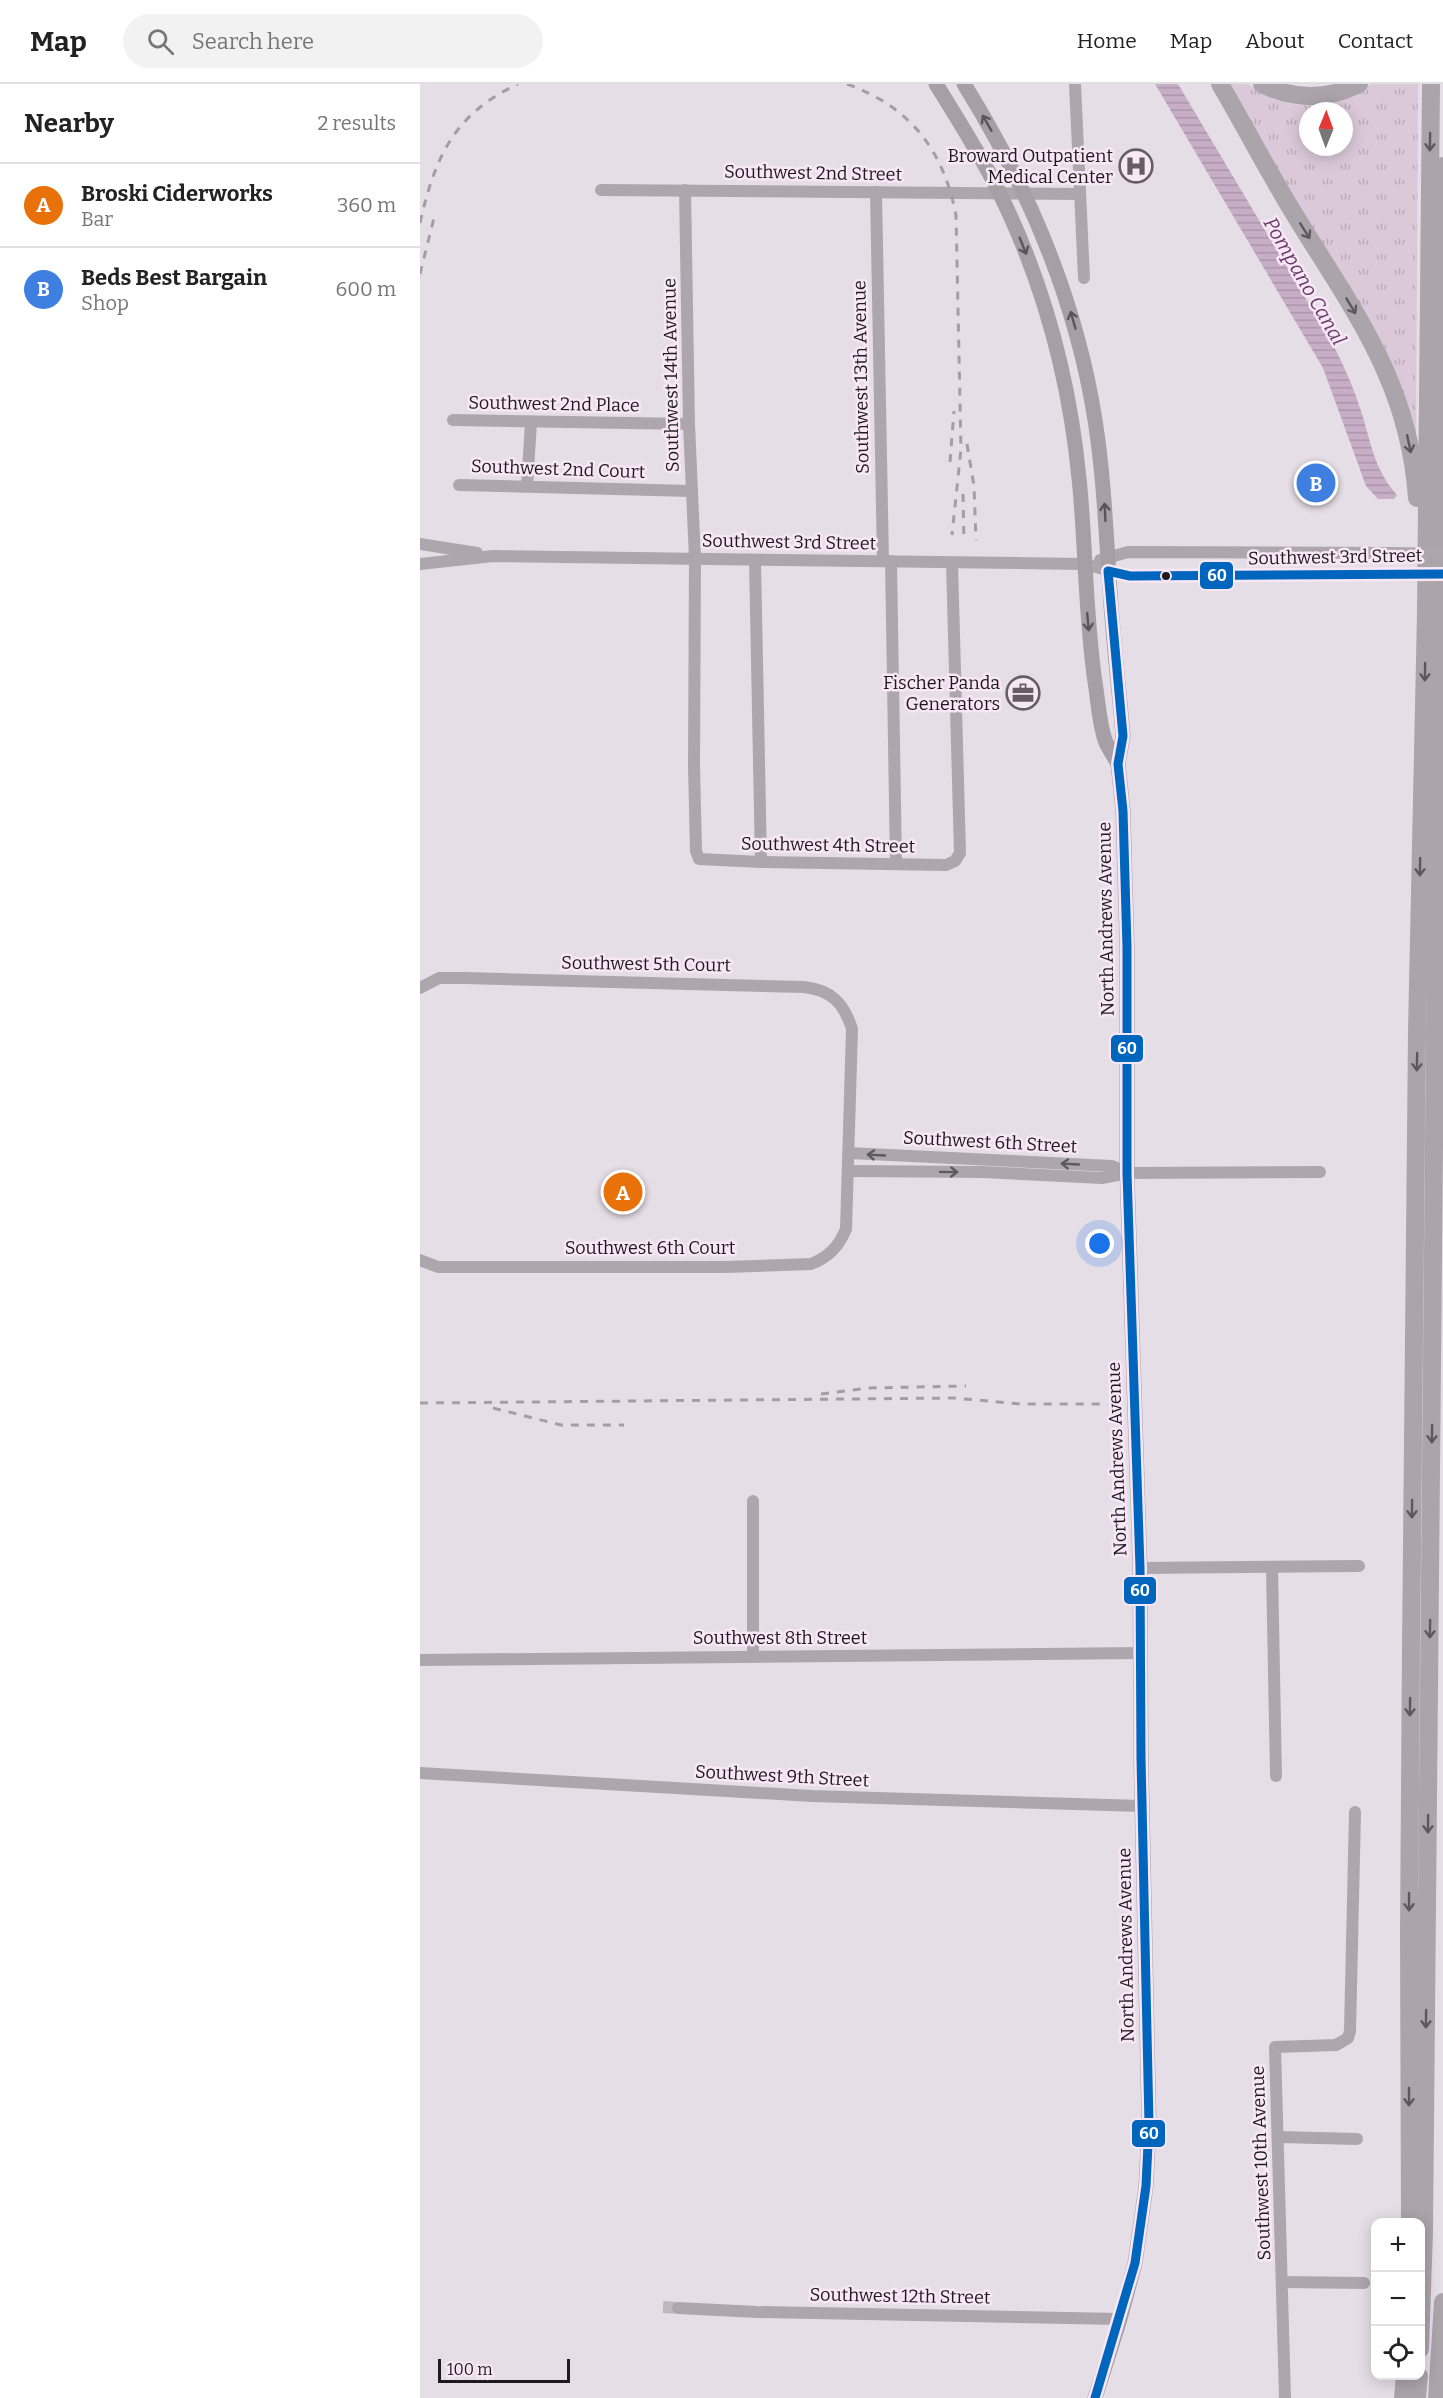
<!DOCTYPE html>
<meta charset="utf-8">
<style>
:root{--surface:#fff;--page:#f2f2f2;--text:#222;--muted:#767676;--line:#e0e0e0;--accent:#ea580c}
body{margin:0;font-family:Bitter,serif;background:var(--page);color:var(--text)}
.controls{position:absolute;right:18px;bottom:18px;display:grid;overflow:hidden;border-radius:12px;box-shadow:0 3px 15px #0003}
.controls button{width:54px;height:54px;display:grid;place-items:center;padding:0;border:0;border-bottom:2px solid var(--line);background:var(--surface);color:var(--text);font:30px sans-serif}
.compass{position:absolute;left:879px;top:18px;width:54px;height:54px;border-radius:50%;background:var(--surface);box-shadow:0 3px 15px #0003;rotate:1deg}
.scale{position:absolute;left:18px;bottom:15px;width:132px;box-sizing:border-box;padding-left:6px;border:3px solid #1e191e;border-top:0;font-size:16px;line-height:21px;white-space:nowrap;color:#1e191e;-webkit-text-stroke:4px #f8e7f7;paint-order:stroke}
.you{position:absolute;left:680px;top:1160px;width:21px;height:21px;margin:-15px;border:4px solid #fff;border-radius:50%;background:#1a73e8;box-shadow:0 0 0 9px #1a73e833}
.badge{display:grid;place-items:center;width:39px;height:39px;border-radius:50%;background:var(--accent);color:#fff;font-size:20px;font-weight:700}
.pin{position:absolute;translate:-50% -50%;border:3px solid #fff;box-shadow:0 2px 6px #0006}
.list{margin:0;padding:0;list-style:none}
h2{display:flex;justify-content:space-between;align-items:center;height:78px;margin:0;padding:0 24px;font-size:26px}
h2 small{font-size:20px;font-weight:400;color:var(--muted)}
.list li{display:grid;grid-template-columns:39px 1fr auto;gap:18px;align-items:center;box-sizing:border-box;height:84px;padding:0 24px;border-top:2px solid var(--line)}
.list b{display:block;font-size:22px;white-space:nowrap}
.list p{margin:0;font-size:20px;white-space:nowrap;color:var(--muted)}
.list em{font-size:20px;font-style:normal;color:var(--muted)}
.icon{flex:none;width:33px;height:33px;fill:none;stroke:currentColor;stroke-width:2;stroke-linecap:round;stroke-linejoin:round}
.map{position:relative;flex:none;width:1023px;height:2314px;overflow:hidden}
header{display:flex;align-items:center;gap:36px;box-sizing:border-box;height:84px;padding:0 30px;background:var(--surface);border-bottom:2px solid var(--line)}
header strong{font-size:28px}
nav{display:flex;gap:33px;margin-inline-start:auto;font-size:21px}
.search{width:420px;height:54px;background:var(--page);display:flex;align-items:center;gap:15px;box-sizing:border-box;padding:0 21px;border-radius:33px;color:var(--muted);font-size:22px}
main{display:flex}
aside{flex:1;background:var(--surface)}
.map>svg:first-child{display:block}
.grass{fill:url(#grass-tufts);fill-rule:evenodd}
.water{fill:url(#water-rules)}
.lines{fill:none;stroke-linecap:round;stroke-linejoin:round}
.minor-tunnel{stroke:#beb7be;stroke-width:12;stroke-dasharray:12 6;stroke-linecap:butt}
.minor{stroke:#ada7ad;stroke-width:12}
.major{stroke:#a69fa6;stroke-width:15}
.highway{stroke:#aba4aa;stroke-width:18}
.rail{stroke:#a49ea4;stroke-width:3;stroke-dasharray:8 8;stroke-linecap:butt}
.minor-bridge{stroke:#ada7ad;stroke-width:12}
.bus-1-casing{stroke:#f8e7f7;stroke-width:14}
.bus-1{stroke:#0065bd;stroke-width:9}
.oneway{stroke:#5b555b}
.oneway2{stroke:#5d585d}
.oneway3{stroke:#5e595e}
.bus-dot{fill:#1e191e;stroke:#f8e7f7;stroke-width:2}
.labels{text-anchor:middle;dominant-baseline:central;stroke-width:5;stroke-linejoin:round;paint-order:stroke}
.poi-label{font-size:18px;fill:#1e191e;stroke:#f8e7f7;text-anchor:end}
.street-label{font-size:18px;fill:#1e191e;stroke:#f8e7f7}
.water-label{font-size:20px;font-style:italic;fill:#693c67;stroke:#f8e7f7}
.line-badge{stroke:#f8e7f7;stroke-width:2}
.badge-label{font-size:16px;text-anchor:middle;font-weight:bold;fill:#fff}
</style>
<header>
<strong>Map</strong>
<div class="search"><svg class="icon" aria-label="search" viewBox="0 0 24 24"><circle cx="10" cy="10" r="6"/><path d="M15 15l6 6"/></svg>Search here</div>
<nav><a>Home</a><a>Map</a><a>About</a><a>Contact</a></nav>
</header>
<main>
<aside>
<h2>Nearby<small>2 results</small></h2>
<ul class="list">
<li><span class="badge" style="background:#e8710a">A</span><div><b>Broski Ciderworks</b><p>Bar</p></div><em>360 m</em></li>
<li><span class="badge" style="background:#3f7fe0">B</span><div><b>Beds Best Bargain</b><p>Shop</p></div><em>600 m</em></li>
</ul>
</aside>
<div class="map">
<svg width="1023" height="2314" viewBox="0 0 1023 2314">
<defs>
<pattern id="grass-tufts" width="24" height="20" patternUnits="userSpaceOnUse" patternTransform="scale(1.5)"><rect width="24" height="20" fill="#dbc9da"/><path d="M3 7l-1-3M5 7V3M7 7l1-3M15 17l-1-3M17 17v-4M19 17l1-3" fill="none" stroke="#bcacbb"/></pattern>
<pattern id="water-rules" width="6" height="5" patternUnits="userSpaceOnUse" patternTransform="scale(1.5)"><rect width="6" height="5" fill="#c7aec6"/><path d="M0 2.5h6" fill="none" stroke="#aa95aa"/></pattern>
</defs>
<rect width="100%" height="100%" fill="#e6dee6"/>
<path class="grass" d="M807 0H828L849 13 871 20 893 22 921 16 951 0H998L996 355ZM888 27H924V63H888Z"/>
<path class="water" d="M735 0H758L908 252C921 275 931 297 939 321 951 355 952 383 977 411L974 415H958L946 402 903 284Z"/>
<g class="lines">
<polyline class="minor-tunnel" points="243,2223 258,2224"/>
<g class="minor">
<polyline points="655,0 664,194"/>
<polyline points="181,106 659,110"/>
<polyline points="265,106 269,340 275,475 274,682 276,767 279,775 341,778 526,781 535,777 540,769 532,479"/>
<polyline points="456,108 463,477"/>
<polyline points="33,336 269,340"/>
<polyline points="39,401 272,407"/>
<polyline points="107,402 111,338"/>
<polyline points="0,460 57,469"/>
<polyline points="335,476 341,778"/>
<polyline points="680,476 708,468 973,469"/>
<polyline points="471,477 476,780"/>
<polyline points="0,480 73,472 664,480 710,492 973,490"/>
<path d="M0 904 19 894H45L384 903C411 906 424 919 432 945L426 1145C419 1162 409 1173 391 1180L305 1183H18L0 1176"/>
<polyline points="429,1069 692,1082 707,1089"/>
<polyline points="429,1087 563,1088 682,1094 707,1089 900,1088"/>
<polyline points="720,1484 939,1482"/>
<polyline points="852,1484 856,1692"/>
<polyline points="333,1572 333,1417"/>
<polyline points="0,1576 720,1569"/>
<polyline points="0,1689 392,1712 722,1722"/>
<polyline points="859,2053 937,2055"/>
<polyline points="862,2198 944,2199"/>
<polyline points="258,2224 337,2228 700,2235"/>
<polyline points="865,2314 855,1963 916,1961 928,1954 930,1947 935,1728"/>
</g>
<g class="major">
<path d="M516 0C536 32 556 64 574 98 621 190 649 291 659 394 666 462 665 530 675 598 678 616 679 638 685 656 688 664 694 672 698 680"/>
<path d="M544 0C608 103 656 215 675 336 684 393 686 450 690 507 693 556 699 604 703 652L698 680 703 727 707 863V1089L720 1484 721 1674 729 2040 726 2102 715 2179 700 2235 675 2314"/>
</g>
<g class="highway">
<path d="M800 0C824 41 846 83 870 123 929 221 989 294 997 414"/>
<path d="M842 0C874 16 907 16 939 0"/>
<polyline points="990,2138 989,1849 991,1565 997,948 1006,529 1011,0"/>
<polyline points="1000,2265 1004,2148 1023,82"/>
<polyline points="983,2314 985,2292"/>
<polyline points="997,2314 999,2292"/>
<polyline points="1017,2314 1023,2218"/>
</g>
<g class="rail">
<path d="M427 0C490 23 523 65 536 131L541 365 532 451"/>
<path d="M0 139C15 73 34 30 98 0"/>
<polyline points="0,190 15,130"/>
<polyline points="547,360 554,402 556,456"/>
<polyline points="530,378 534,327"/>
<polyline points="543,410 544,458"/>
<polyline points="401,1310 449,1304 546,1302"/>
<polyline points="0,1319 534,1314 601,1320 683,1320"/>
<polyline points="73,1324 141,1341 204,1341"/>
</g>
<g class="minor-bridge">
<polyline points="973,469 1023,470"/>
<polyline points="973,490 1023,490"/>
</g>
<g class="bus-1-casing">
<polyline id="bus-1" points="675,2314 715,2179 726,2102 729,2040 721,1674 720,1484 707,1089 707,863 703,727 698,680 703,652 688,487 710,492 1023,490"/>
</g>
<use href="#bus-1" class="bus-1"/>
</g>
<defs><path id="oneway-shaft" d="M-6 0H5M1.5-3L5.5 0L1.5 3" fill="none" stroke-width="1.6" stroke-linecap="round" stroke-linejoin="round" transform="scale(1.5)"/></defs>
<g class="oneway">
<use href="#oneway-shaft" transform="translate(567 39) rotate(-120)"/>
<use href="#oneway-shaft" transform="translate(603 162) rotate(68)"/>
<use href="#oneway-shaft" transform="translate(653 236) rotate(-106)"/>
<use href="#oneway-shaft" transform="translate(685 428) rotate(-93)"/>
<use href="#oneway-shaft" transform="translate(668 538) rotate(85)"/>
</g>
<g class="oneway2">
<use href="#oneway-shaft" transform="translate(1010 58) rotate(91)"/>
<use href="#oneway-shaft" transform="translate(885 147) rotate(58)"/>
<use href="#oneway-shaft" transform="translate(931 222) rotate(59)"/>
<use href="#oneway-shaft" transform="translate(989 360) rotate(78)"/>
<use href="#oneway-shaft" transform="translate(1005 588) rotate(91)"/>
<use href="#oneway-shaft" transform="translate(1000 783) rotate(91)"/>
<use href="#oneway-shaft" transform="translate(997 978) rotate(91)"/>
<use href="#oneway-shaft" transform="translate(1012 1350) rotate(91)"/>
<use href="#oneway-shaft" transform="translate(992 1425) rotate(91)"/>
<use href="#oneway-shaft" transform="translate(1010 1545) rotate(91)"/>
<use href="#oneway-shaft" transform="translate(990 1623) rotate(91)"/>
<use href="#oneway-shaft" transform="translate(1008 1740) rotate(91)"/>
<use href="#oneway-shaft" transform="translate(989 1818) rotate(90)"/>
<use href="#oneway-shaft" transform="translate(1006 1935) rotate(91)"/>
<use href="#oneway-shaft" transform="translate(989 2013) rotate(90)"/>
</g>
<g class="oneway3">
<use href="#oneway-shaft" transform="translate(456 1071) rotate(-177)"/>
<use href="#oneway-shaft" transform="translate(650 1080) rotate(-177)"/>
<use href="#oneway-shaft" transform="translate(529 1088) rotate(1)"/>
</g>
<defs>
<g id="hospital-ring" transform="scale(1.725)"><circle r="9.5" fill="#f8e7f7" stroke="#645e64" stroke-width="1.5"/><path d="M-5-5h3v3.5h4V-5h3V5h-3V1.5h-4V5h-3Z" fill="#645e64"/></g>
<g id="office-ring" transform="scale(1.725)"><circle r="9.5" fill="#f8e7f7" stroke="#645e64" stroke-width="1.5"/><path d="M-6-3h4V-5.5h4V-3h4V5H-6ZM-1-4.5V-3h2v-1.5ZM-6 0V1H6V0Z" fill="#645e64"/></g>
</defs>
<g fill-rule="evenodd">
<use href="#hospital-ring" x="716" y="82"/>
<use href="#office-ring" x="603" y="609"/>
</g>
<circle class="bus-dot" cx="746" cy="492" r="5"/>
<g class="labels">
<g class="poi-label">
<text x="693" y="72">Broward Outpatient<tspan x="693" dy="21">Medical Center</tspan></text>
<text x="580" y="599">Fischer Panda<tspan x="580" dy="21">Generators</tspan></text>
</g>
<g class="street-label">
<text transform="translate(393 89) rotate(1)">Southwest 2nd Street</text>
<text transform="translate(251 291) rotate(-91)">Southwest 14th Avenue</text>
<text transform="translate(441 293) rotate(-91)">Southwest 13th Avenue</text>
<text transform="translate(134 320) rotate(1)">Southwest 2nd Place</text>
<text transform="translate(138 385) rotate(2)">Southwest 2nd Court</text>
<text transform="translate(369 458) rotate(1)">Southwest 3rd Street</text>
<text transform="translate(915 473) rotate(-1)">Southwest 3rd Street</text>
<text transform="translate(408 761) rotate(1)">Southwest 4th Street</text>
<text transform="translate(686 835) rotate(-91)">North Andrews Avenue</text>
<text transform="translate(226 880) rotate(1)">Southwest 5th Court</text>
<text transform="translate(570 1058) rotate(3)">Southwest 6th Street</text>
<text x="230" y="1164">Southwest 6th Court</text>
<text transform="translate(697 1375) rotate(-92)">North Andrews Avenue</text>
<text x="360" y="1554">Southwest 8th Street</text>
<text transform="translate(362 1692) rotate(3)">Southwest 9th Street</text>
<text transform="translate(706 1861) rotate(-91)">North Andrews Avenue</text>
<text transform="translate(841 2079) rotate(-92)">Southwest 10th Avenue</text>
<text transform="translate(480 2212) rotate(1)">Southwest 12th Street</text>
</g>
<g class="water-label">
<text transform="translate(885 197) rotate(60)">Pompano Canal</text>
</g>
</g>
<g class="line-badge">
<rect x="779" y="477" width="35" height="29" rx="6" fill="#0065bd"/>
<rect x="690" y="950" width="34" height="29" rx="6" fill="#0065bd"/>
<rect x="703" y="1492" width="34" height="29" rx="6" fill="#0065bd"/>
<rect x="711" y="2035" width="35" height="29" rx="6" fill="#0065bd"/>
</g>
<g class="badge-label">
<text x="797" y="497">60</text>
<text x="707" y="970">60</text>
<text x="720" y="1512">60</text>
<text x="729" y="2055">60</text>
</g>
</svg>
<div class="controls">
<button>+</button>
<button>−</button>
<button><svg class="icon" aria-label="locate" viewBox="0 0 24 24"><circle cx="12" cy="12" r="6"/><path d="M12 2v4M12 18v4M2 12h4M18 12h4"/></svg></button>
</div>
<svg class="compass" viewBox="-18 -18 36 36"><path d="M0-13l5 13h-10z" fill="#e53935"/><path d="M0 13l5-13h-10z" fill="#767676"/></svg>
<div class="scale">100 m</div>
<div class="you"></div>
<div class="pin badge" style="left:203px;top:1108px;background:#e8710a">A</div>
<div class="pin badge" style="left:896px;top:399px;background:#3f7fe0">B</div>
</div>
</main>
